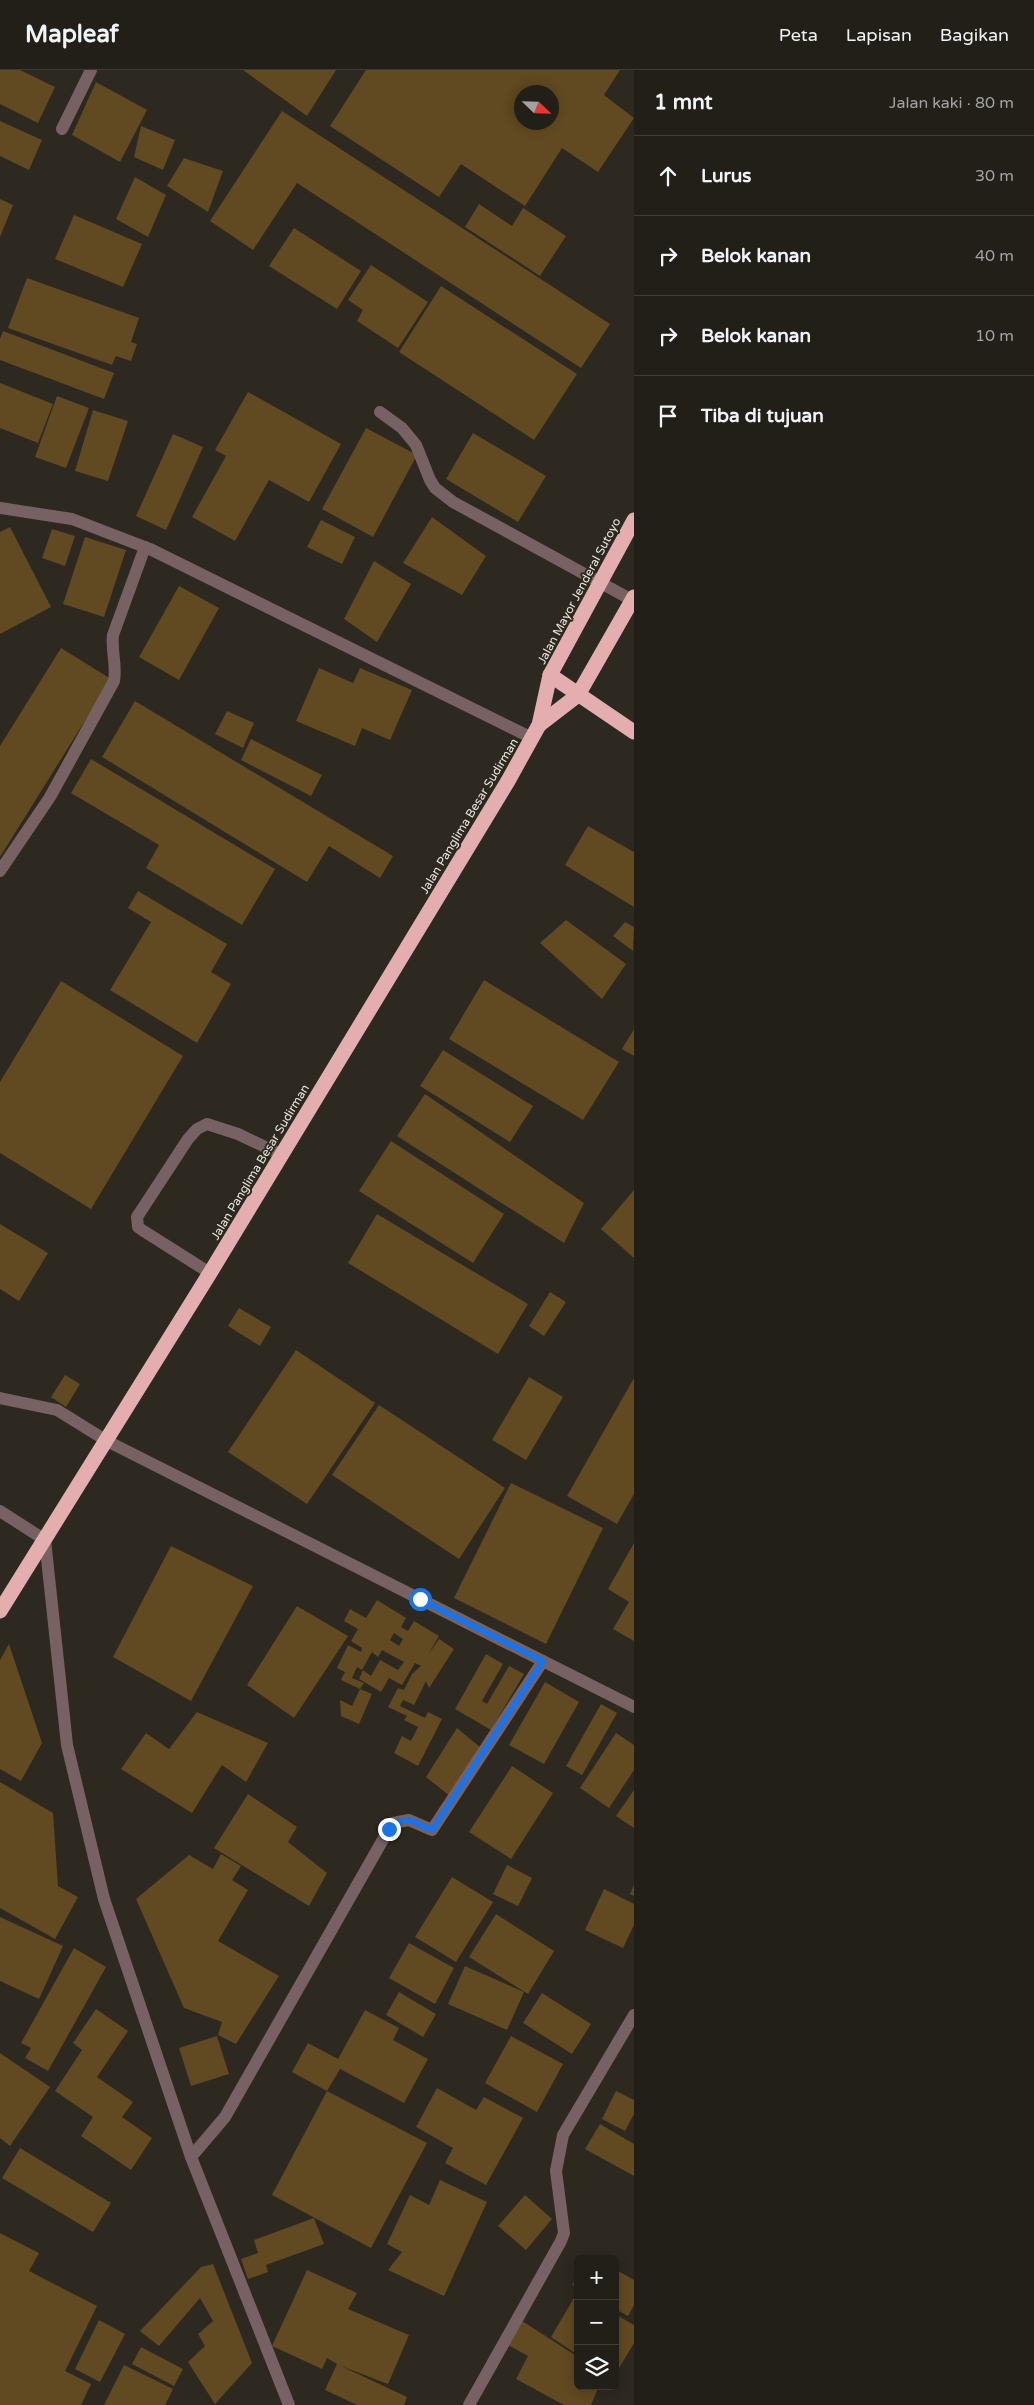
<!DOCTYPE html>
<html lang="id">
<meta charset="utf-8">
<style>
:root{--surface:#221e18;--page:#2e2b25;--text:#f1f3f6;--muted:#a2a2a2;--line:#3f3c37}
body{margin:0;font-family:"Varela Round",sans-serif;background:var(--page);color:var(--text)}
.controls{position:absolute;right:15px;bottom:15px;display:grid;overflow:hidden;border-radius:8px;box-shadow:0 2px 12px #0003}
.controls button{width:45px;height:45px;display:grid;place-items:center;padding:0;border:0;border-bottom:1px solid var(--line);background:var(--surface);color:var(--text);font:25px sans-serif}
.compass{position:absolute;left:514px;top:15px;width:45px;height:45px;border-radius:50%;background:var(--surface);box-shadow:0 2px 12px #0003;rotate:113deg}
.stop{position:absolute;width:15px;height:15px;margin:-11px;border:4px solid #1a73e8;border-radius:50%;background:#fff}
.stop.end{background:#1a73e8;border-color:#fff;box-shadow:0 1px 5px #0008}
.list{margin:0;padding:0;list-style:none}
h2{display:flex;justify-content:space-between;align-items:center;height:65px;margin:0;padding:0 20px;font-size:21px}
h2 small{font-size:16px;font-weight:400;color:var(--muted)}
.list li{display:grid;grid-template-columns:32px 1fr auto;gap:15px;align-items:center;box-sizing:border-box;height:80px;padding:0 20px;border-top:1px solid var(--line)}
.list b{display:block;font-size:19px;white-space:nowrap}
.list em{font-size:16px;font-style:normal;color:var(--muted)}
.icon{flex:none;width:28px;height:28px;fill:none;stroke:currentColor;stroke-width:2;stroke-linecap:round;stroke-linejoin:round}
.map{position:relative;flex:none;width:634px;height:2335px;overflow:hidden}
header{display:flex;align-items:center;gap:30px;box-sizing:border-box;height:70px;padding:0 25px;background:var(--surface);border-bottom:1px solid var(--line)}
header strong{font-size:24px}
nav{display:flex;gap:28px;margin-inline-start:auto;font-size:18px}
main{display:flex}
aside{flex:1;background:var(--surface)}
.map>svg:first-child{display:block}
.building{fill:#614921;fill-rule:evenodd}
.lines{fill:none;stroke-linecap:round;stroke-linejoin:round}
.minor{stroke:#776162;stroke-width:12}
.highway{stroke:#e4adb0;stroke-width:15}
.route{stroke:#1a73e8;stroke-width:6}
.labels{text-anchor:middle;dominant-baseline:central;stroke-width:4;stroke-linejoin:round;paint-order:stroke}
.street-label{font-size:12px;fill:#e8e5df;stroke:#2d2820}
</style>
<header>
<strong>Mapleaf</strong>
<nav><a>Peta</a><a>Lapisan</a><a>Bagikan</a></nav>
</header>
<main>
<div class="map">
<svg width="634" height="2335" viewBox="0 0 634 2335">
<rect width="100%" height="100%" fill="#2d2820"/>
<g class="building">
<polygon points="0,0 20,0 55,17 38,53 0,34"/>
<polygon points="243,0 336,0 307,46"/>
<path d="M366 0H620L604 25 634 48 598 102 562 78 525 136 461 94 439 127 330 56ZM522 22H552V52H522Z"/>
<polygon points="96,12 147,40 120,92 72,65"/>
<polygon points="282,41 610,254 581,298 297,113 253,180 210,151"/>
<polygon points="0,51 42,70 29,100 0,86"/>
<polygon points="141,56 175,70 163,100 134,87"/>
<polygon points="184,88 223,101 208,142 167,116"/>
<polygon points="135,107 166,125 148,167 116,149"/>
<polygon points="0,129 13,135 0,167"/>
<polygon points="479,134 512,156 523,138 566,166 540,206 465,157"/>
<polygon points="74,145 142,174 123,217 55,189"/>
<polygon points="294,158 361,201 337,239 269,196"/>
<polygon points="371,195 428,232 398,278 357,251 363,240 348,230"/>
<polygon points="27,208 139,248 131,272 137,274 131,291 116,286 112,295 8,258"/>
<polygon points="441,216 577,304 534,370 399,282"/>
<polygon points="3,261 114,303 104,329 0,290 0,269"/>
<polygon points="0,313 53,334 38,373 0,358"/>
<polygon points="248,322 341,374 309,432 269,410 235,471 192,447 226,386 215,380"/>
<polygon points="57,326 89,338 66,398 35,387"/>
<polygon points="93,340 128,351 108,411 75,401"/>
<polygon points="366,358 417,385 373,467 322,439"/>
<polygon points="473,363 546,406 518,452 446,409"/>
<polygon points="173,364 203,377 166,460 136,446"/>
<polygon points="432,447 486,486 462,525 403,493"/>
<polygon points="321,450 355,467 342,494 307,477"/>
<polygon points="10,457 51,537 0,564 0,462"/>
<polygon points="52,459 75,466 65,496 42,488"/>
<polygon points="85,467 126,480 104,547 63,534"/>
<polygon points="374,491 411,514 377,572 344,549"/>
<polygon points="179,516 219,538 179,610 139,587"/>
<polygon points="61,578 111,609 0,787 0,676"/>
<polygon points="319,598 353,613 360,598 412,620 390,670 362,658 355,676 296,651"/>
<polygon points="135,631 393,786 380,808 329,776 307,812 102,687"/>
<polygon points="227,641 254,653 243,678 215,664"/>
<polygon points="251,669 322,705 311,726 241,690"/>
<polygon points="91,689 275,799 242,855 146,798 159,775 71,723"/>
<polygon points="588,756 634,782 634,837 565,795"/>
<polygon points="138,821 227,874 211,902 231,914 197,973 110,920 151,852 128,838"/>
<polygon points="566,850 626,894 602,929 540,873"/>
<polygon points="625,852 634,857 633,881 613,866"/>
<polygon points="484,910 619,992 583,1050 449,969"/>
<polygon points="61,911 183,986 91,1139 0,1083 0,1012"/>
<polygon points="634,959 634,986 622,979"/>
<polygon points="443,980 533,1036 510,1072 420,1016"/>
<polygon points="425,1024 584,1133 564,1173 397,1066"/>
<polygon points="391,1071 504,1144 473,1193 359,1121"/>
<polygon points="634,1120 634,1188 601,1159"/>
<polygon points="377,1144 528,1234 498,1284 348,1193"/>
<polygon points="0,1154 48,1183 19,1231 0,1219"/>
<polygon points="550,1222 566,1232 544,1266 529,1256"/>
<polygon points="239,1238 271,1257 260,1276 228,1256"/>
<polygon points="296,1280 375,1333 307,1434 228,1382"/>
<polygon points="65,1305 80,1314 66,1337 51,1327"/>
<polygon points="529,1307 563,1327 526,1390 492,1370"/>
<polygon points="634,1308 634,1424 617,1454 567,1426"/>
<polygon points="379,1335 505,1418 459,1489 332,1405"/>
<polygon points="511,1413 603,1458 546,1574 454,1528"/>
<polygon points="634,1473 634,1571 613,1559 629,1532 608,1519"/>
<polygon points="171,1476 253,1516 191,1631 113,1587"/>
<path d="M377 1530 406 1548 401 1557 408 1561 414 1551 439 1566 428 1585 439 1569 454 1579 429 1618 426 1611 414 1635 403 1630 400 1636 425 1648 428 1642 442 1649 418 1696 394 1683 402 1666 411 1671 418 1657 404 1650 407 1646 388 1637 398 1618 404 1620 412 1604 421 1596 415 1593 402 1615 389 1608 381 1622 359 1609 363 1600 371 1606 380 1590 398 1600 404 1592 382 1580 378 1587 372 1582 362 1600 357 1597 352 1608 364 1613 360 1619 341 1610 345 1602 337 1598 348 1575 361 1582 362 1578 351 1571 358 1559 344 1551 350 1539 366 1548ZM394 1563 403 1569 399 1576 390 1570Z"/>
<polygon points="297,1536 348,1566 294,1648 247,1615"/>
<polygon points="9,1574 42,1673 21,1711 0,1699 0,1590"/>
<polygon points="486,1584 503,1594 482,1631 487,1634 509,1596 524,1604 491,1660 455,1639"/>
<polygon points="545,1612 579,1632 544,1694 509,1675"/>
<polygon points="360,1619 372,1624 359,1654 341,1646 340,1630 352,1636"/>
<polygon points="601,1634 617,1643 582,1705 566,1696"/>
<polygon points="197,1642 268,1673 246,1712 222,1695 192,1743 121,1699 146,1663 169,1679"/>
<polygon points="457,1658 481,1678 450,1726 426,1707"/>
<polygon points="616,1663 634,1675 634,1700 609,1738 580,1718"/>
<polygon points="512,1696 553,1723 511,1789 469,1762"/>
<polygon points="0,1712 53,1743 58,1816 78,1827 55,1869 0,1838"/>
<polygon points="634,1720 634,1758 616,1746"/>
<polygon points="248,1724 297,1757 288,1772 327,1803 309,1836 214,1778"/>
<polygon points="221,1784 241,1796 232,1810 248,1820 218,1871 279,1906 236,1974 218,1965 222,1952 184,1938 136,1829 189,1785 213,1799"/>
<polygon points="507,1795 532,1808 518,1836 493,1824"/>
<polygon points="452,1807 493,1832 456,1892 415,1867"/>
<polygon points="634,1815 634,1826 630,1824"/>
<polygon points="604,1819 634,1834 634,1855 623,1878 585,1860"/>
<polygon points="496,1844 554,1881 528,1924 469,1887"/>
<polygon points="0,1847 63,1876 39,1929 0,1911"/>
<polygon points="409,1873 454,1898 435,1934 389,1908"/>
<polygon points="74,1878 106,1897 48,2001 25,1988 31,1978 21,1973"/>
<polygon points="465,1896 524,1922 507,1960 448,1934"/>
<polygon points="399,1922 436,1944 423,1967 386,1945"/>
<polygon points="542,1923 591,1954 572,1984 523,1953"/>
<polygon points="96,1939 128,1961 97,2007 133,2032 122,2047 152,2068 131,2100 81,2066 93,2047 55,2021 82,1980 73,1973"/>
<polygon points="365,1940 399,1958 393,1970 428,1989 404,2033 340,1999 327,2021 292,2002 308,1973 338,1989"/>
<polygon points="217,1966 229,2004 191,2016 179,1978"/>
<polygon points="511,1966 563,1994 537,2042 485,2013"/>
<polygon points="0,1983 50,2017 10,2076 0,2068"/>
<polygon points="437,2018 476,2040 484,2027 523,2048 486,2115 445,2093 453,2078 416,2057"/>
<polygon points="327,2021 427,2073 371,2178 272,2125"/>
<polygon points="616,2021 634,2030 634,2044 625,2061 602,2049"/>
<polygon points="600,2054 634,2074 634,2106 585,2079"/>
<polygon points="20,2078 111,2133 93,2162 2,2108"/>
<polygon points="440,2110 487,2132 444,2226 388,2200 402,2182 387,2174 410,2125 429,2135"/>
<polygon points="525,2125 552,2149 526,2180 498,2156"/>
<polygon points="314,2148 324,2174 266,2195 268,2202 248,2209 241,2189 258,2183 254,2170"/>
<polygon points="0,2163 39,2183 29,2201 97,2236 65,2301 91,2314 81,2335 0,2335"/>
<polygon points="213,2194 252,2293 215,2334 188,2292 205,2276 198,2264 213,2251 200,2228 159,2276 140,2261 201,2197"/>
<polygon points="615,2199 634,2210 634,2235 628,2246 615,2239"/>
<polygon points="307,2200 357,2223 348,2239 409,2265 388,2314 341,2296 407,2327 404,2335 357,2335 325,2320 337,2294 327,2288 322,2299 272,2276"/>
<polygon points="578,2205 578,2218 572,2215"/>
<polygon points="578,2221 578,2285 551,2267"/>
<polygon points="615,2244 634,2255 634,2273 615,2305"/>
<polygon points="519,2249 578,2287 578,2316 599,2316 591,2335 564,2335 516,2309 528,2286 506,2274"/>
<polygon points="99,2250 125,2264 100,2312 75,2299"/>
<polygon points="141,2277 183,2299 174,2316 132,2294"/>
<polygon points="124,2295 173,2319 165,2335 104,2335"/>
</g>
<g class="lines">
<g class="minor">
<polyline points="62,59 91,0"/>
<polyline points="380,342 402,358 416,375 430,410 435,418 453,432 632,530"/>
<polyline points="0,438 72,449 150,479 532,668"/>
<path d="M0 801 50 727 114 611C117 595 111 581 113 565L145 477"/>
<polyline points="210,1203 142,1160 138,1157 137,1147 188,1069 197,1059 207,1054 238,1064 282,1085"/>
<polyline points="0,1328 57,1340 107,1371 634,1637"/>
<polyline points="0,1441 45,1470 67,1675 104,1829 191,2087 289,2335"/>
<polyline points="191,2087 225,2047 389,1759 393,1753 409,1750 432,1760 543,1591"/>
<polyline points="469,2335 561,2171 564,2163 556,2101 563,2065 634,1945"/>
</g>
<g class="highway">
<polyline points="550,605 634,662"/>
<polyline points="539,655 578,625 634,527"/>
<polyline points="0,1541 210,1203 508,711 539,655 550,605 634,450"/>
</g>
</g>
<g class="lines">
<polyline class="route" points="389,1759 393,1753 410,1750 432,1760 543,1591 420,1529"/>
</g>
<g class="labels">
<g class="street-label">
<text transform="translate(579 521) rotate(-62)">Jalan Mayor Jenderal Sutoyo</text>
<text transform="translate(469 746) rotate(-59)">Jalan Panglima Besar Sudirman</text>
<text transform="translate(260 1092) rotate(-59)">Jalan Panglima Besar Sudirman</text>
</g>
</g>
</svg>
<div class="controls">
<button>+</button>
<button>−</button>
<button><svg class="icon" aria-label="layers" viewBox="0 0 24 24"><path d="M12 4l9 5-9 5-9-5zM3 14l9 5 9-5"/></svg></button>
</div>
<svg class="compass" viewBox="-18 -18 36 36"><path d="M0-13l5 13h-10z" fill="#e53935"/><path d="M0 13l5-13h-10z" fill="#a2a2a2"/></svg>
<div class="stop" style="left:420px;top:1529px"></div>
<div class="stop end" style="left:389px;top:1759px"></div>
</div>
<aside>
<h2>1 mnt<small>Jalan kaki · 80 m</small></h2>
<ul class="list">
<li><svg class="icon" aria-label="ahead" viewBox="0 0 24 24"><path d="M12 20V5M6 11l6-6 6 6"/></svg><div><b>Lurus</b></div><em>30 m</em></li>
<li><svg class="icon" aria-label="right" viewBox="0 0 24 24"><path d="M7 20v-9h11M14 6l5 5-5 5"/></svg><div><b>Belok kanan</b></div><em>40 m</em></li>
<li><svg class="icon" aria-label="right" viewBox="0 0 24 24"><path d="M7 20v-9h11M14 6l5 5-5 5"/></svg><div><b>Belok kanan</b></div><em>10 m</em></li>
<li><svg class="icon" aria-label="arrive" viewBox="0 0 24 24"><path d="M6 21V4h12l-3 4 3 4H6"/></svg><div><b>Tiba di tujuan</b></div></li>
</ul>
</aside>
</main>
